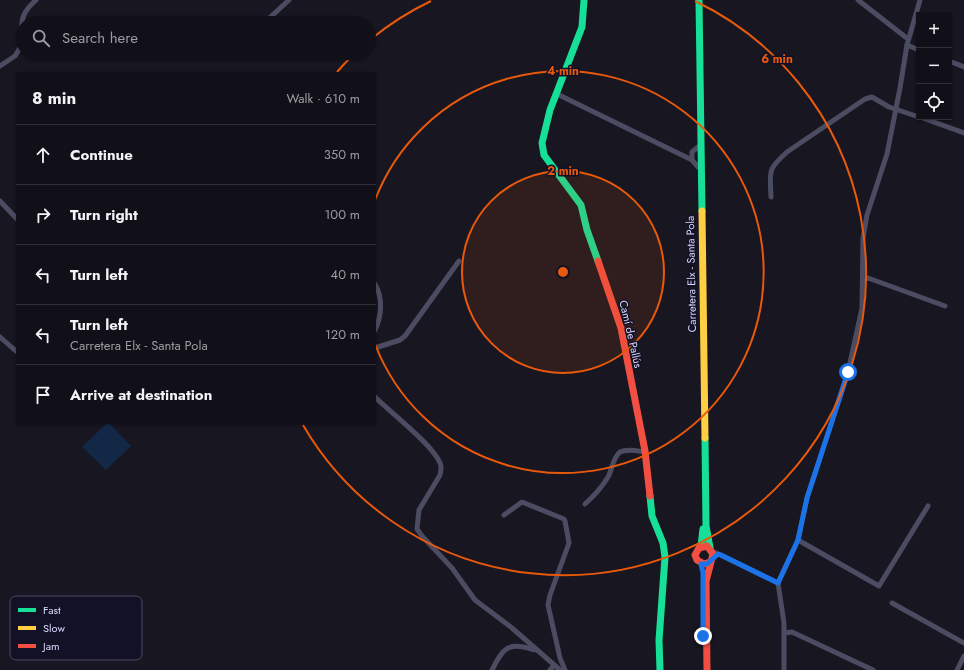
<!DOCTYPE html>
<meta charset="utf-8">
<style>
:root{--surface:#111019;--page:#1a1922;--text:#f1f3f6;--muted:#9c9da2;--line:#303038}
body{margin:0;font-family:Jost,sans-serif;background:var(--page);color:var(--text)}
.controls{position:absolute;right:12px;top:12px;display:grid;overflow:hidden;border-radius:0px;box-shadow:0 1px 3px #0004}
.controls button{width:36px;height:36px;display:grid;place-items:center;padding:0;border:0;border-bottom:1px solid var(--line);background:var(--surface);color:var(--text);font:20px sans-serif}
.stop{position:absolute;width:12px;height:12px;margin:-9px;border:3px solid #1a73e8;border-radius:50%;background:#fff}
.stop.end{background:#1a73e8;border-color:#fff;box-shadow:0 1px 4px #0008}
.list{margin:0;padding:0;list-style:none}
h2{display:flex;justify-content:space-between;align-items:center;height:52px;margin:0;padding:0 16px;font-size:17px}
h2 small{font-size:13px;font-weight:400;color:var(--muted)}
.list li{display:grid;grid-template-columns:26px 1fr auto;gap:12px;align-items:center;box-sizing:border-box;height:60px;padding:0 16px;border-top:1px solid var(--line)}
.list b{display:block;font-size:15px;white-space:nowrap}
.list p{margin:0;font-size:13px;white-space:nowrap;color:var(--muted)}
.list em{font-size:13px;font-style:normal;color:var(--muted)}
.icon{flex:none;width:22px;height:22px;fill:none;stroke:currentColor;stroke-width:2;stroke-linecap:round;stroke-linejoin:round}
.map{position:relative;flex:none;width:964px;height:670px;overflow:hidden}
.search{position:absolute;background:var(--surface);box-shadow:0 1px 3px #0004;left:16px;top:16px;width:360px;height:44px;display:flex;align-items:center;gap:10px;box-sizing:border-box;padding:0 14px;border-radius:22px;color:var(--muted);font-size:15px}
.panel{position:absolute;background:var(--surface);box-shadow:0 1px 3px #0004;left:16px;top:72px;width:360px;height:352px;border-radius:0px}
.map>svg:first-child{display:block}
.water{fill:#122846}
.lines{fill:none;stroke-linecap:round;stroke-linejoin:round}
.street{stroke:#4b4c62;stroke-width:5}
.fast{stroke:#16e098;stroke-width:7}
.slow{stroke:#ffcf43;stroke-width:7}
.jam{stroke:#f24e42;stroke-width:7}
.route{stroke:#1a73e8;stroke-width:5}
.ring{fill:none;stroke:#e8590c;stroke-width:2}
.labels{text-anchor:middle;dominant-baseline:central;stroke-width:3;stroke-linejoin:round;paint-order:stroke}
.street-label{font-size:11px;fill:#dad8fd;stroke:#131126}
.key{fill:#131126;stroke:#4f4d66;stroke-width:1}
.key-label{font-size:11px;fill:#dad8fd}
.centre{fill:#e8590c;stroke:#131126;stroke-width:2}
.ring-label{font-size:12px;text-anchor:middle;font-weight:bold;fill:#e8590c;stroke:#131126;stroke-width:3;stroke-linejoin:round;paint-order:stroke}
</style>
<div class="map">
<svg width="964" height="670" viewBox="0 0 964 670">
<rect width="100%" height="100%" fill="#171621"/>
<polygon class="water" points="107,423 109,423 131,446 106,470 82,447"/>
<g class="lines">
<g class="street">
<polyline points="858,0 908,39"/>
<polyline points="264,23 289,0"/>
<path d="M23 34C19 19 25 10 36 0"/>
<polyline points="907,45 919,50"/>
<polyline points="949,61 964,67"/>
<polyline points="0,66 15,56 23,43"/>
<polyline points="557,94 692,160 698,167"/>
<polyline points="920,117 964,133"/>
<polyline points="692,160 692,152 698,147"/>
<path d="M771 197C770 171 767 170 787 152L865 99 872 97 889 107 919 117"/>
<polyline points="0,201 17,219"/>
<polyline points="863,280 868,278 945,306"/>
<path d="M375 284C383 298 382 315 375 330"/>
<polyline points="0,337 17,352"/>
<polyline points="375,348 400,340 405,336 459,261"/>
<path d="M375 397C390 412 433 445 440 463 442 467 441 471 440 475L419 510 417 529 422 536 452 568 475 600 512 628 560 670"/>
<path d="M585 504C594 496 602 487 608 477 612 470 613 457 620 452 627 448 638 451 645 452"/>
<polyline points="504,515 522,502 564,519 565,521 569,543 550,595 548,605 560,658 565,670"/>
<polyline points="798,540 879,586 928,506"/>
<polyline points="712,551 778,583"/>
<polyline points="892,603 964,643"/>
<polyline points="784,633 792,632 873,670"/>
<path d="M492 670C503 648 508 641 534 650"/>
<polyline points="550,670 554,665"/>
<polyline points="784,670 784,623 778,583 798,540 807,498 848,372 862,308 863,238 867,215 887,154 900,88 907,45 920,0"/>
<polyline points="957,670 964,656"/>
</g>
<g class="fast">
<polyline points="584,0 582,27 550,110 542,143 544,155 581,205 587,230 598,261"/>
<polyline points="699,0 702,211"/>
<polyline points="705,438 706,526 710,548"/>
<polyline points="650,496 652,516 663,543 665,557 659,640 660,670"/>
<polyline points="701,546 703,529"/>
</g>
<polyline class="slow" points="702,211 705,438"/>
<g class="jam">
<polyline points="598,261 621,328 645,451 650,496"/>
<polyline points="707,670 706,581 713,554 707,546 699,548 695,555 697,560 704,564 710,562"/>
</g>
</g>
<g class="lines">
<polyline class="route" points="703,636 703,573 701,564 707,564 718,554 721,555 778,583 798,540 807,498 848,372"/>
</g>
<circle cx="563" cy="272" r="101" fill="#e8590c" fill-opacity=".12"/>
<g class="ring">
<circle cx="563" cy="272" r="101"/>
<path d="M375 200A201 201 0 1 1 375 344"/>
<path d="M337 72A302 302 0 0 1 353 55M371 39A302 302 0 0 1 431 1M695 1A302 302 0 1 1 303 425"/>
</g>
<g class="labels">
<g class="street-label">
<text transform="translate(691 274) rotate(-91)">Carretera Elx - Santa Pola</text>
<text transform="translate(631 334) rotate(77)">Camí de Pallús</text>
</g>
</g>
<rect x="10" y="596" width="132" height="64" rx="6" class="key"/>
<rect x="18" y="608" width="18" height="4" fill="#16e098"/>
<rect x="18" y="626" width="18" height="4" fill="#ffcf43"/>
<rect x="18" y="644" width="18" height="4" fill="#f24e42"/>
<g class="key-label">
<text x="43" y="614">Fast</text>
<text x="43" y="632">Slow</text>
<text x="43" y="650">Jam</text>
</g>
<circle cx="563" cy="272" r="6" class="centre"/>
<g class="ring-label">
<text x="777" y="63">6 min</text>
<text x="563" y="75">4 min</text>
<text x="563" y="175">2 min</text>
</g>
</svg>
<div class="controls">
<button>+</button>
<button>−</button>
<button><svg class="icon" aria-label="locate" viewBox="0 0 24 24"><circle cx="12" cy="12" r="6"/><path d="M12 2v4M12 18v4M2 12h4M18 12h4"/></svg></button>
</div>
<div class="stop" style="left:848px;top:372px"></div>
<div class="stop end" style="left:703px;top:636px"></div>
<div class="search"><svg class="icon" aria-label="search" viewBox="0 0 24 24"><circle cx="10" cy="10" r="6"/><path d="M15 15l6 6"/></svg>Search here</div>
<section class="panel">
<h2>8 min<small>Walk · 610 m</small></h2>
<ul class="list">
<li><svg class="icon" aria-label="ahead" viewBox="0 0 24 24"><path d="M12 20V5M6 11l6-6 6 6"/></svg><div><b>Continue</b></div><em>350 m</em></li>
<li><svg class="icon" aria-label="right" viewBox="0 0 24 24"><path d="M7 20v-9h11M14 6l5 5-5 5"/></svg><div><b>Turn right</b></div><em>100 m</em></li>
<li><svg class="icon" aria-label="left" viewBox="0 0 24 24"><path d="M17 20v-9H6M10 6l-5 5 5 5"/></svg><div><b>Turn left</b></div><em>40 m</em></li>
<li><svg class="icon" aria-label="left" viewBox="0 0 24 24"><path d="M17 20v-9H6M10 6l-5 5 5 5"/></svg><div><b>Turn left</b><p>Carretera Elx - Santa Pola</p></div><em>120 m</em></li>
<li><svg class="icon" aria-label="arrive" viewBox="0 0 24 24"><path d="M6 21V4h12l-3 4 3 4H6"/></svg><div><b>Arrive at destination</b></div></li>
</ul>
</section>
</div>
